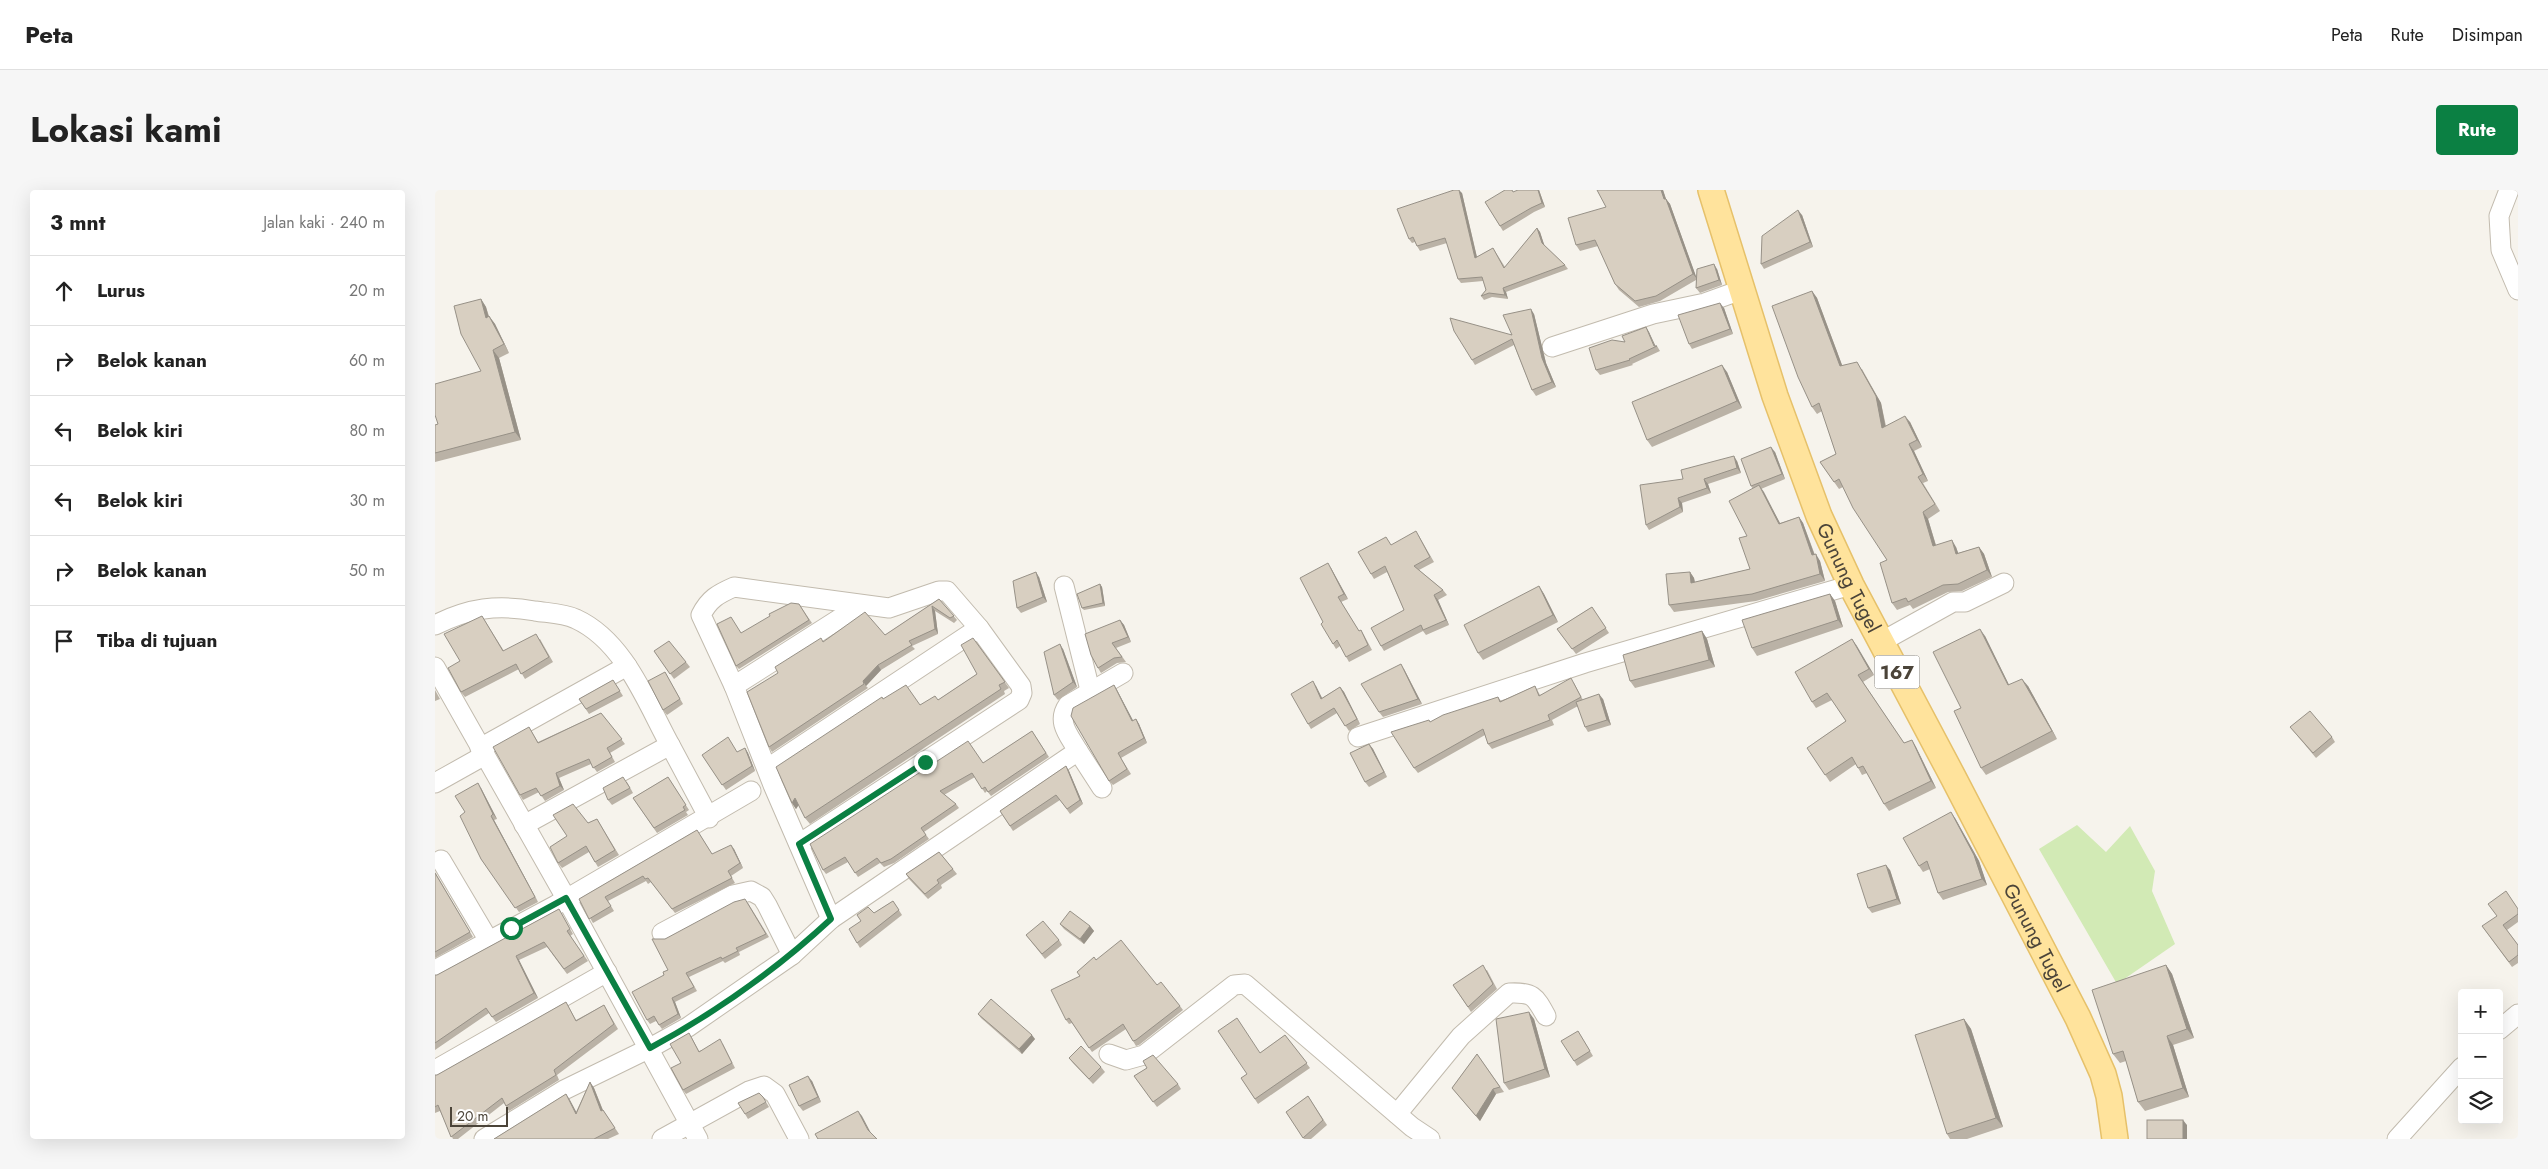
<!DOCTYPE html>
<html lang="id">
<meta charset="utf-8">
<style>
:root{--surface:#fff;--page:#f6f6f6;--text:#222;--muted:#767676;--line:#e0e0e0;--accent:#0b8043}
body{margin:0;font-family:Jost,sans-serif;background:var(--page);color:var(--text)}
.controls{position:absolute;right:15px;bottom:15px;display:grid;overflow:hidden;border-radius:5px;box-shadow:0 5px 20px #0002}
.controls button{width:45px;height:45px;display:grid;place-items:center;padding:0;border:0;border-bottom:1px solid var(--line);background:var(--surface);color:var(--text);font:25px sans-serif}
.scale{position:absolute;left:15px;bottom:12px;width:58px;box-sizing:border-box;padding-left:5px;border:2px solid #4b4439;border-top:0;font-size:14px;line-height:18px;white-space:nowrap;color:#4b4439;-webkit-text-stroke:4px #fff;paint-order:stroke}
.stop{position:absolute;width:15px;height:15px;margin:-11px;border:4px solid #0b8043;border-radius:50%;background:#fff}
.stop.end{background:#0b8043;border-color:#fff;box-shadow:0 1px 5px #0008}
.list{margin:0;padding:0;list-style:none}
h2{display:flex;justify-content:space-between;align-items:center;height:65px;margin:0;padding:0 20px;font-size:21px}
h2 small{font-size:16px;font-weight:400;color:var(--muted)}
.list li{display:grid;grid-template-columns:32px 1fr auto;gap:15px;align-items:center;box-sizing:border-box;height:70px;padding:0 20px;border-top:1px solid var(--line)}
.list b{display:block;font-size:19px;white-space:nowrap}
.list em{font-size:16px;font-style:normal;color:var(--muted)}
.icon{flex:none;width:28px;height:28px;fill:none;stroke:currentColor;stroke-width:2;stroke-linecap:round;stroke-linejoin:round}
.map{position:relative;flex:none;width:2083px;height:949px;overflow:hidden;border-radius:5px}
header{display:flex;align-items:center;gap:30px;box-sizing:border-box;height:70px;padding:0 25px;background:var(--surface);border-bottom:1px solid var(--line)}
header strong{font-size:24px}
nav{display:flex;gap:28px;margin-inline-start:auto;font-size:18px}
.intro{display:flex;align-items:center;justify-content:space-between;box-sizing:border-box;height:120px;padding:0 30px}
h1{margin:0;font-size:35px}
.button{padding:12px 22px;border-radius:5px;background:var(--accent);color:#fff;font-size:18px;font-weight:700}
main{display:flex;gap:30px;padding:0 30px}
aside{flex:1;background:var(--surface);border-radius:5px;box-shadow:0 5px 20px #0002}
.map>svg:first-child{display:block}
.green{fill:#d2eab5}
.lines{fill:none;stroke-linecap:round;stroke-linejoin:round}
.minor-casing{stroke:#c2bbae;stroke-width:21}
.major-casing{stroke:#e6c16a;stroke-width:28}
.minor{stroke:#fff;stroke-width:19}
.major{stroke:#ffe39c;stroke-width:25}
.wall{fill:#bab2a6}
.shaded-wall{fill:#979187}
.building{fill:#d8cfc1;stroke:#979187}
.route{stroke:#0b8043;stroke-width:6}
.labels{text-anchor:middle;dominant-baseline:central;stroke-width:4;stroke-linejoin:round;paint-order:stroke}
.shield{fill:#fff;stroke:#817c74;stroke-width:1}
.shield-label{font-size:19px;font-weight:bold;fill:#4b4439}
.street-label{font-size:20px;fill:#4b4439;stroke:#fff}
</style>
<header>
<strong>Peta</strong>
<nav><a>Peta</a><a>Rute</a><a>Disimpan</a></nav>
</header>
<div class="intro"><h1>Lokasi kami</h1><a class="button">Rute</a></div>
<main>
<aside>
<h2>3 mnt<small>Jalan kaki · 240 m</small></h2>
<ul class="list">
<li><svg class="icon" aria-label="ahead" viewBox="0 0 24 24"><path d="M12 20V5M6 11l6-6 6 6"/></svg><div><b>Lurus</b></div><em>20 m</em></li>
<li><svg class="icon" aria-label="right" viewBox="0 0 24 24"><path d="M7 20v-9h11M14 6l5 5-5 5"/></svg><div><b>Belok kanan</b></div><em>60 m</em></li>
<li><svg class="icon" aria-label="left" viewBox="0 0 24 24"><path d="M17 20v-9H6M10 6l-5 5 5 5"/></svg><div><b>Belok kiri</b></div><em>80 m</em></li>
<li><svg class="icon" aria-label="left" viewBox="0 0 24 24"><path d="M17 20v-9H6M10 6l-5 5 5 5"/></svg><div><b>Belok kiri</b></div><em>30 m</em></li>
<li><svg class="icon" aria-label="right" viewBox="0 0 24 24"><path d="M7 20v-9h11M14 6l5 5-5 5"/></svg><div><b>Belok kanan</b></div><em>50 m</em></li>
<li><svg class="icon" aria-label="arrive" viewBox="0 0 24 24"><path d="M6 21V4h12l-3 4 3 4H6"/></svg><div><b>Tiba di tujuan</b></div></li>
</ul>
</aside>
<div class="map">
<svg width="2083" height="949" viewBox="0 0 2083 949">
<rect width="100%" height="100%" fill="#f6f3ec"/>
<polygon class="green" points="1642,635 1671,662 1695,636 1720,681 1717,701 1740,754 1682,794 1604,659"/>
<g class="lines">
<g class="minor-casing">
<g id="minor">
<polyline points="2074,0 2064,26 2066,60 2083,100"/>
<polyline points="1117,157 1218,124 1270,113 1306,100"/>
<polyline points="629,396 655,500"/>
<path d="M0 435C34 418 62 414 100 421 113 423 129 423 141 429 189 451 211 511 235 555"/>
<polyline points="1446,452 1518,412 1530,412 1569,393"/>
<polyline points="0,477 131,708 263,949"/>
<polyline points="299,496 426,415"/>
<polyline points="923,547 1150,473 1416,395"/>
<polyline points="45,558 192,476"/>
<polyline points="643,561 667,598"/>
<polyline points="333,578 544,438 586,496 587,503 584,510 364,654"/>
<polyline points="0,593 50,565"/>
<polyline points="89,635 235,555 274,628"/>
<polyline points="6,670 54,751"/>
<path d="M396 729 338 595 299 496 266 425C274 409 283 404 299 397L454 418 504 401H512L544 438"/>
<polyline points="227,743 298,705 316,701 327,707 332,715 357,765"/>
<polyline points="0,780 121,715 316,601"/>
<polyline points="2064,840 2083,824"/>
<polyline points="674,864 691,870 709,865 799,795 810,794 977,937 995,949"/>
<polyline points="0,880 172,782"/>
<path d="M962 924 1026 846 1074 803C1098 802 1100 806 1111 826"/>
<path d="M49 949 129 900 215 858 253 837 357 765 396 729 643 561C634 545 621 532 633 515L688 483"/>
<polyline points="227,949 314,901 329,896 340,904 364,949"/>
<polyline points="1962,949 2027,877"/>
</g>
</g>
<g class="major-casing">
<g id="major">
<path id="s1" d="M1276 0 1340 206 1384 326 1416 395 1518 587 1643 828 1668 884 1674 906 1680 949"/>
</g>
</g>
<use href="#minor" class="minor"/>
<use href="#major" class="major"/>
</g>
<g class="wall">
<polygon points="1104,0 1110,17 1099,22 1068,41 1050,12 1078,2"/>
<polygon points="1162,0 1228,0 1231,9 1235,14 1261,87 1282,79 1287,95 1265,103 1261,98 1261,90 1225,111 1204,117 1184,100 1180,94 1163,56 1145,61 1141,55 1171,17"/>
<polygon points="1027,3 1042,67 1058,58 1070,77 1102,38 1105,42 1109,55 1130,75 1133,79 1071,102 1073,109 1057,107 1049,110 1046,106 1051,100 1048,91 1026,93 1023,89 1012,53 985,61 982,56 980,52 977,53 974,49"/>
<polygon points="1367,25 1378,57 1329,79 1326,74"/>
<polygon points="1377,101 1382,108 1407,175 1427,179 1446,213 1451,236 1475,232 1487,257 1479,261 1493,291 1488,293 1505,321 1493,329 1501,355 1521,357 1523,363 1544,357 1549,364 1557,387 1527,401 1513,402 1478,419 1475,415 1462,420 1457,413 1452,370 1408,297 1404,299 1385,272 1401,264 1387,221 1382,224 1377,217"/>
<polygon points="46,109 51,117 54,126 60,134 74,163 64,168 86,250 0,272 0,235 3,234 46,181"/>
<polygon points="1289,118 1298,144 1257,159 1254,154"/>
<polygon points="1099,124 1111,173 1121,197 1101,206 1097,200 1079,155 1040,175 1037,170 1077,145"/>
<polygon points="1211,137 1214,142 1220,156 1222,156 1225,161 1197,174 1198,175 1165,185 1161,180 1190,152"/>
<polygon points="1292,182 1307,218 1217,257 1212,250"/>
<polygon points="1340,262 1350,289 1326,299 1345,333 1364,327 1368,333 1380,365 1385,371 1390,391 1321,411 1239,422 1234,415 1255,382 1259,388 1260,392 1315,379 1312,346 1318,299 1316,296"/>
<polygon points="1302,271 1306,283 1273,294 1276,303 1247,313 1248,322 1214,340 1211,335 1248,289"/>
<polygon points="984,346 999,372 984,380 1008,400 1012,405 1003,410 1014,435 991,445 988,441 949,461 946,456 969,420 952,382 939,389 936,384 957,355"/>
<polygon points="896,378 913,409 906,412 924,441 926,440 929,445 937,460 914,472 905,456 901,459 898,454 888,432"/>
<polygon points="604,387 612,412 586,423 582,418"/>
<polygon points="665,394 667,397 670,416 649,420 647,418"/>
<polygon points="1104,396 1109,404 1123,432 1048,470 1043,463"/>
<polygon points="1395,404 1400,411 1408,437 1322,466 1317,458"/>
<polygon points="504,409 522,430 519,433 500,421 503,444 477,456 480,459 446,480 431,496 433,498 337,562 334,557 343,483 388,452 450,445"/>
<polygon points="364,414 377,433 304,479 301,476"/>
<polygon points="1157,417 1174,443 1141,464 1122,439"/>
<polygon points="47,426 69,461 105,449 118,472 90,489 84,479 30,507 26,502 25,471"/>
<polygon points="685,430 689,435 696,452 681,458 691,472 682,473 666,483 663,478"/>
<polygon points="1267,441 1272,449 1280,477 1200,498 1195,491"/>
<polygon points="1550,446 1574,495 1593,496 1622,549 1551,585 1546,578 1526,518"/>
<polygon points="538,448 574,498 569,501 570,504 375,634 370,628 364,615 361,619 357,613 448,509 485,515 503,510 542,484"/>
<polygon points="1417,449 1439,485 1428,492 1469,553 1477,550 1481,557 1501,598 1454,621 1449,614 1432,583 1427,585 1421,574 1395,592 1372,558 1411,531 1397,510 1381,518 1377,512"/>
<polygon points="628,459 642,497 623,510 619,505"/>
<polygon points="219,461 251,472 255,477 239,489"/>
<polygon points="969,479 987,514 948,527 944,522"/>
<polygon points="230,482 248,514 232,525 228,520"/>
<polygon points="178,490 188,506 154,524 144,509"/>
<polygon points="1139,493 1148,510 1168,509 1176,535 1153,542 1150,537 1143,516 1117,530 1119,535 1057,559 1053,554 1050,545 983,583 979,578 995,532 1063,507 1066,511 1100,496 1105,505"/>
<polygon points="679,495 682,500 698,531 701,529 704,534 712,553 686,568 696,584 678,595 674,591"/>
<polygon points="881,496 887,508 905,497 909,502 925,534 914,541 902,523 876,539 873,534"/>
<polygon points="0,500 5,509 0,511"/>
<polygon points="166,523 190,554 175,563 180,572 162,582 156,574 124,588 129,600 110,611 104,602 88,610 85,605 94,537 103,552"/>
<polygon points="1855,537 1897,547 1900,552 1881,568"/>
<polygon points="597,541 614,567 556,606 552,601 550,603 540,587 509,605 521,614 524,618 489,642 494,649 459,673 449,677 445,673 423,687 413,672 391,684 388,680 375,654 548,573"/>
<polygon points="934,554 938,559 952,587 934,597 930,592"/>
<polygon points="310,558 313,563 320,581 291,600 267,565 303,562"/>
<polygon points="631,576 634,581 648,614 635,624 625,610 578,641 565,621"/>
<polygon points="233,587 254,620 251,622 253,625 222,643 198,608"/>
<polygon points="192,592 198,603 177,615 173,610"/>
<polygon points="46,598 62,629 59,630 103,712 84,722 46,669 30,622"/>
<polygon points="1520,628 1544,671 1552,695 1508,710 1503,703 1495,679 1488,682 1484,676"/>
<polygon points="162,629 184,665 163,677 154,662 127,678 123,673 153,633"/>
<polygon points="262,640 277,664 299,659 308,678 296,686 300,693 240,723 216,692 213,694 211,691 173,711 179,721 158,733 144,709"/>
<polygon points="504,662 522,684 506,695 507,698 493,709 474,689 471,684"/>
<polygon points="1455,680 1466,714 1437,723 1433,718"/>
<polygon points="0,682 38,747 0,768"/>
<polygon points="458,711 467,725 425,758 422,753 439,723"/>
<polygon points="313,713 334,747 304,762 305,765 290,773 288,771 254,787 262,801 240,812 246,828 227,839 221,831 215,834 212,830 229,785 233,780 230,749"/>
<polygon points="124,719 138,744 135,746 153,771 132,784 112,757 84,770 103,808 61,832 54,823 0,860 0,785 2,785"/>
<polygon points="2083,719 2083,732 2072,740 2083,755 2083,773 2077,777 2047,736"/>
<polygon points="625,734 655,736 659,741 649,754 629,739"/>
<polygon points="591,745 624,750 627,755 610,769"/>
<polygon points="661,770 722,795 745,816 748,820 704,855 701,856 691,839 657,862 637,833 634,834 631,830 645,786"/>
<polygon points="1731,775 1737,784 1759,848 1738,855 1754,907 1710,921 1703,912 1691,871 1685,873 1678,864"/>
<polygon points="1052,780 1062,799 1036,822 1018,795"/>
<polygon points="131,812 141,830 169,815 183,839 122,885 124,890 74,921 69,913 23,949 18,949 5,921 0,923 0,885 2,885"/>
<polygon points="543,824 600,849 587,864 546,828"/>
<polygon points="1099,829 1115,887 1074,900 1069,893"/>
<polygon points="1529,829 1536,839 1568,937 1532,949 1515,949 1512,944"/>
<polygon points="1143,841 1158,866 1142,876 1139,871"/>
<polygon points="850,845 875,878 823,914 806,888 812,884 825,863"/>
<polygon points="257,848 264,861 288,854 300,878 251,904 248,900 246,873"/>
<polygon points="1042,864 1069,902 1061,904 1045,931 1017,898"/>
<polygon points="634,868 666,877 670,882 658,894 638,873"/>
<polygon points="712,878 743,894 746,899 722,917 699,886"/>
<polygon points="377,891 386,912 368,921 364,916"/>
<polygon points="155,892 159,898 168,920 184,944 173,949 59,949 131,904 141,922"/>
<polygon points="873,906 892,935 876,949 869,949 851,922"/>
<polygon points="331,912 334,917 313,929 310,924"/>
</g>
<g class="shaded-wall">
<polygon points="1024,0 1027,3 1043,72 1040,68"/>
<polygon points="1103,0 1104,0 1110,17 1107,13"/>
<polygon points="1226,0 1228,0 1231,9 1235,14 1262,89 1258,84 1229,9"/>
<polygon points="1363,20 1367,25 1378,57 1375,52"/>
<polygon points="1102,38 1105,42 1110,57 1107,53"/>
<polygon points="1279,74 1282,79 1287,95 1284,90"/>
<polygon points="1068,98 1071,102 1073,109 1070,105"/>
<polygon points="1377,101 1382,108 1410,183 1405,176"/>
<polygon points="46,109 51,117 56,136 51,128"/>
<polygon points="1285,113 1289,118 1298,144 1295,139"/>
<polygon points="1096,119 1099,124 1111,173 1121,197 1117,192 1107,168"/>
<polygon points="54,126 60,134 74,163 69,154"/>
<polygon points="1211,137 1214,142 1221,157 1220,157"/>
<polygon points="58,160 64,168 86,250 80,242"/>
<polygon points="1422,172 1446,213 1452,245 1447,238"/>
<polygon points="1287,175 1292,182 1307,218 1302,211"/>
<polygon points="1470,226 1475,232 1487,257 1482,250"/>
<polygon points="1474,254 1479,261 1493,291 1488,284"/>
<polygon points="1336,257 1340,262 1350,289 1347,284"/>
<polygon points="1299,266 1302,271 1306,283 1302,278"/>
<polygon points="1269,289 1273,294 1276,303 1272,298"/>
<polygon points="1324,295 1329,302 1349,341 1344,334"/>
<polygon points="1243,308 1247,313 1248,322 1245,317"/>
<polygon points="1488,322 1493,329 1503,363 1498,356"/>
<polygon points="1364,327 1368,333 1382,372 1377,365"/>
<polygon points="1517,350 1521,357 1526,371 1521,364"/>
<polygon points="1544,357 1549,364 1557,387 1552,380"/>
<polygon points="1381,364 1385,371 1390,391 1385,384"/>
<polygon points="893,373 896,378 913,409 909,404"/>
<polygon points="601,382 604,387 612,412 608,407"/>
<polygon points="1255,382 1259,388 1261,400 1256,393"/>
<polygon points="665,394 667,397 670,416 668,413"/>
<polygon points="1104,396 1109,404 1123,432 1118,425"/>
<polygon points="1395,404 1400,411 1408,437 1403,430"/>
<polygon points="999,405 1003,410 1014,435 1011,430"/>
<polygon points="497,416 500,421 503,444 500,439"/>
<polygon points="685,430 689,435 696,452 693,447"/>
<polygon points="1545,439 1550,446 1578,503 1573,495"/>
<polygon points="1267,441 1272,449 1280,477 1274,470"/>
<polygon points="1417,449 1422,456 1439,485 1434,479"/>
<polygon points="625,454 628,459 642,497 638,492"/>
<polygon points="966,474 969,479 987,514 983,509"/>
<polygon points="443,475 446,480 431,496 428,491"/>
<polygon points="1587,489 1593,496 1622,549 1617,541"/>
<polygon points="878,491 881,496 890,514 886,509"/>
<polygon points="679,495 682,500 701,536 697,531"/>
<polygon points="905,497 909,502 925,534 922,529"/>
<polygon points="1164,504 1168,509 1176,535 1172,530"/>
<polygon points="701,529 704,534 712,553 709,548"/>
<polygon points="1477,550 1481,557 1501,598 1496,591"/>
<polygon points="934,554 938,559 952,587 949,582"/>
<polygon points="310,558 313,563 320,581 317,576"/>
<polygon points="631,576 634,581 648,614 645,610"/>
<polygon points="121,583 124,588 129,600 125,596"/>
<polygon points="43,593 46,598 62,629 58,624"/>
<polygon points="360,608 364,614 361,619 357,613"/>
<polygon points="1516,622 1520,628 1544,671 1552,695 1547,689"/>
<polygon points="56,626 59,630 103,712 100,707"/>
<polygon points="296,655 299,659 308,678 305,673"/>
<polygon points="1451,675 1455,680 1466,714 1462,709"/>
<polygon points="655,736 659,741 649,754 645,749"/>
<polygon points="81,766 84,770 103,808 99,803"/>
<polygon points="1731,775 1737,784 1759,848 1752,839"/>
<polygon points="237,808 240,812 246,828 243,824"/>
<polygon points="1094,822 1099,829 1115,887 1110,879"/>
<polygon points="1529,829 1536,839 1568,937 1561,928"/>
<polygon points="597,845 600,849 587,864 584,859"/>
<polygon points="1732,846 1738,855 1754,907 1748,898"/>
<polygon points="373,886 377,891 386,912 383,907"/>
<polygon points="155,892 159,898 170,926 166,921"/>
<polygon points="1058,899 1061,904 1045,931 1041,926"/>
<polygon points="131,904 135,910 145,929 141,924"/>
<polygon points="423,921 427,926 437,945 433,940"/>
<polygon points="1748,930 1752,935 1752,949 1748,949"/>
</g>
<g class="building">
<polygon points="1019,0 1024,0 1040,68 1058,58 1069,78 1102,38 1107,53 1130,75 1068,98 1070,105 1054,103 1046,106 1051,100 1047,87 1023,89 1010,48 982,56 978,47 974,49 962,19"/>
<polygon points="1070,0 1077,0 1078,2 1083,0 1103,0 1107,13 1096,18 1065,36 1050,12"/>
<polygon points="1162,0 1226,0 1229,9 1231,9 1258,84 1221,106 1200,111 1180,94 1160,50 1141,55 1133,28 1171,17"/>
<polygon points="1363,20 1375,52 1326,74 1327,46"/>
<polygon points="1279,74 1284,90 1261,98 1262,79"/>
<polygon points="1377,101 1405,176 1422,172 1441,206 1447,238 1470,226 1482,250 1474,254 1488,284 1483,287 1500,314 1488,322 1498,356 1517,350 1521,364 1544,357 1552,380 1523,394 1508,395 1473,412 1471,408 1457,413 1445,373 1452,370 1418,318 1404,289 1399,292 1385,272 1401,264 1384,213 1377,217 1363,187 1337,116"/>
<polygon points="46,109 51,128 54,126 69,154 58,160 80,242 0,263 0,235 3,234 0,225 0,194 46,181 26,144 19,116"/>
<polygon points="1285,113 1295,139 1254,154 1243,125"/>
<polygon points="1096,119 1107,168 1117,192 1097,200 1077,149 1037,170 1019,141 1015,128 1077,145 1068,125"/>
<polygon points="1211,137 1219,156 1222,156 1194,169 1195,170 1161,180 1154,158 1177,150 1190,152 1187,146"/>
<polygon points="1287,175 1302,211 1212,250 1197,212"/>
<polygon points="1336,257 1347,284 1316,296 1306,269"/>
<polygon points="1299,266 1302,278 1269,289 1272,298 1243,308 1245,317 1211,335 1205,295 1248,289 1246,280"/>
<polygon points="1324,295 1344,334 1364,327 1377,365 1381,364 1385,384 1317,404 1234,415 1231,384 1255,382 1256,393 1315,379 1304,348 1312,346 1294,311"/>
<polygon points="981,341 995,367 979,376 1008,400 999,405 1011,430 988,440 986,435 946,456 936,438 969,420 950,376 936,384 923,362 951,347 956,355"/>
<polygon points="893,373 909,404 903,407 924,441 926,440 933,455 911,467 902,450 898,454 886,434 888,432 865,388"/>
<polygon points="601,382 608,407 582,418 578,391"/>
<polygon points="665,394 668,413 647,418 642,404"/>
<polygon points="1104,396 1118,425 1043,463 1029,435"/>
<polygon points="1395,404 1403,430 1317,458 1307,430"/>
<polygon points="504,409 519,426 515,428 497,416 500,439 474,451 477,455 443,475 428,491 429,494 334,557 312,502 343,483 340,477 386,448 388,452 430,422 450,445"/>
<polygon points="356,413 364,414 374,430 301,476 282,434 296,427 306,443 335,426 334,424"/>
<polygon points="1157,417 1171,438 1137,459 1122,439"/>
<polygon points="47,426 68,461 101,444 114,467 86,484 81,474 26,502 13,478 25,471 9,444"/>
<polygon points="685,430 693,447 677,453 687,467 679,468 663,478 656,465 650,444"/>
<polygon points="1545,439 1573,495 1587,489 1617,541 1546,578 1519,521 1526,518 1498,462"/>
<polygon points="1267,441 1274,470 1195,491 1188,465"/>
<polygon points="538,448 570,492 564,495 566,499 370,628 360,608 357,613 341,577 447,507 448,509 471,495 485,515 500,506 503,510 542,484 526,455"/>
<polygon points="1417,449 1434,479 1423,485 1469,553 1477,550 1496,591 1449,614 1428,576 1423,578 1417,567 1390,585 1372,558 1411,531 1392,503 1377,512 1360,482"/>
<polygon points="234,451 251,472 235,484 219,461"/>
<polygon points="625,454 638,492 619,505 609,462"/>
<polygon points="966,474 983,509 944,522 926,494"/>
<polygon points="230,482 245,509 228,520 213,491"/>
<polygon points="1136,488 1146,507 1113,525 1115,530 1053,554 1048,539 979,578 956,542 994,530 995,532 1008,525 1063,507 1065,512 1100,496 1104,506"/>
<polygon points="178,490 185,501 151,519 144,509"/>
<polygon points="878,491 886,509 905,497 922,529 910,536 899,518 873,534 856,504"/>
<polygon points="679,495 697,531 701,529 709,548 683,563 692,579 674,591 636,526 638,518"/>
<polygon points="1164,504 1172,530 1150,537 1141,512"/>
<polygon points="1875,521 1897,547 1878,563 1855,537"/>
<polygon points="166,523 187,549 172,558 177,567 158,578 154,569 121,583 125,596 106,606 101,598 85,605 58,557 94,537 103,553"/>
<polygon points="597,541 611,563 553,602 550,597 547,599 537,583 505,601 521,614 486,638 491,645 456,669 446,673 442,668 420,683 410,667 388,680 375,654 533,551 548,573"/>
<polygon points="293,547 302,562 310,558 317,576 287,595 267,565"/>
<polygon points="934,554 949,582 930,592 915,563"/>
<polygon points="631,576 645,610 632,619 621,605 575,636 565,621"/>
<polygon points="188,587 195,598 173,610 168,598"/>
<polygon points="233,587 251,615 248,617 250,620 219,638 198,608"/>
<polygon points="43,593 58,624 56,626 100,707 80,718 46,669 25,626 30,622 20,606"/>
<polygon points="138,614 153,633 162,629 180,660 160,672 151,656 123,673 115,657 132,646 118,625"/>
<polygon points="1516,622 1539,665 1547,689 1503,703 1492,671 1484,676 1468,648"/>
<polygon points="262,640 277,664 296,655 305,673 293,681 297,688 237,719 213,688 210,689 208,686 170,707 176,716 154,729 144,709"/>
<polygon points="504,662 518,679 502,690 504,693 490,704 471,684"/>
<polygon points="1451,675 1462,709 1433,718 1422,684"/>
<polygon points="0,683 35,742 0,762"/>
<polygon points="2071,701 2083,719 2083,724 2068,735 2083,755 2083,765 2074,772 2047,736 2062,726 2053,714"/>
<polygon points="310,709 331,744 301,758 303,761 287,769 286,767 251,783 259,797 237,808 243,824 224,835 219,826 212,830 197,802 229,785 228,782 233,780 217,749 230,749 299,712"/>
<polygon points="458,711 464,720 422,753 414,739 426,731 422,725 433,717 439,723"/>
<polygon points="124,719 135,739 132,741 149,766 129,779 109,752 81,766 99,803 57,827 51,818 0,853 0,785 2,785"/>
<polygon points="635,721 655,736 645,749 625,734"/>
<polygon points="608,731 624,750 607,764 591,745"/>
<polygon points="686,750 722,795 726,792 745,816 701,850 698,851 688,834 654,858 634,828 631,830 616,800 645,786 642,782 659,767 661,770"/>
<polygon points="1048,775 1058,794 1033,817 1018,795"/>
<polygon points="1731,775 1752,839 1732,846 1748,898 1703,912 1688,861 1678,864 1657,800"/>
<polygon points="556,809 597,845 584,859 543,824"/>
<polygon points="131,812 141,831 169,815 179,834 119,880 121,885 71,916 67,908 16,947 3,915 0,917 0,885 2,885"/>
<polygon points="1094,822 1110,879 1069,893 1061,829"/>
<polygon points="802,828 825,863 850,845 872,873 820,909 806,888 812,884 783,841"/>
<polygon points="1529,829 1561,928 1512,944 1480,845"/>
<polygon points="1143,841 1155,861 1139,871 1126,851"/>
<polygon points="254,843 264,862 285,849 297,873 248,900 236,878 246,873 235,854"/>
<polygon points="646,856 666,877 654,889 634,868"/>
<polygon points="1042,864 1065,897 1058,899 1041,926 1017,898"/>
<polygon points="718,865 743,894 718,912 699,886 712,878 708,871"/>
<polygon points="373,886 383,907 364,916 354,895"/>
<polygon points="155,892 166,921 168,920 180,938 159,949 59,949 131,904 141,924"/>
<polygon points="324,903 328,907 331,912 310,924 303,913"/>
<polygon points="873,906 888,930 868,948 851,922"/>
<polygon points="423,921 433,940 442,949 383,949 380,944"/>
<rect x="1712" y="930" width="36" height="19"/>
</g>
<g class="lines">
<path class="route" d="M76 738 131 708 215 858C280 823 342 779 396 729L364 654 490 572"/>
</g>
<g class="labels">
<rect class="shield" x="1439.5" y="465.5" width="45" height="33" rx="4"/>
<g class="shield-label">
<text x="1462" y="482">167</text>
</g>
<g class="street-label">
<text stroke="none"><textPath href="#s1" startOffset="412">Gunung Tugel</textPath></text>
<text stroke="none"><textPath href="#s1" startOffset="818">Gunung Tugel</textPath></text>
</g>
</g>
</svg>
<div class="controls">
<button>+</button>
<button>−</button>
<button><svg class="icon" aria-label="layers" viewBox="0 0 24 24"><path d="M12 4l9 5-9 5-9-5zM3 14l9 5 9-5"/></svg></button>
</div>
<div class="scale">20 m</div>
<div class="stop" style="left:76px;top:738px"></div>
<div class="stop end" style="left:490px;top:572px"></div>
</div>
</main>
